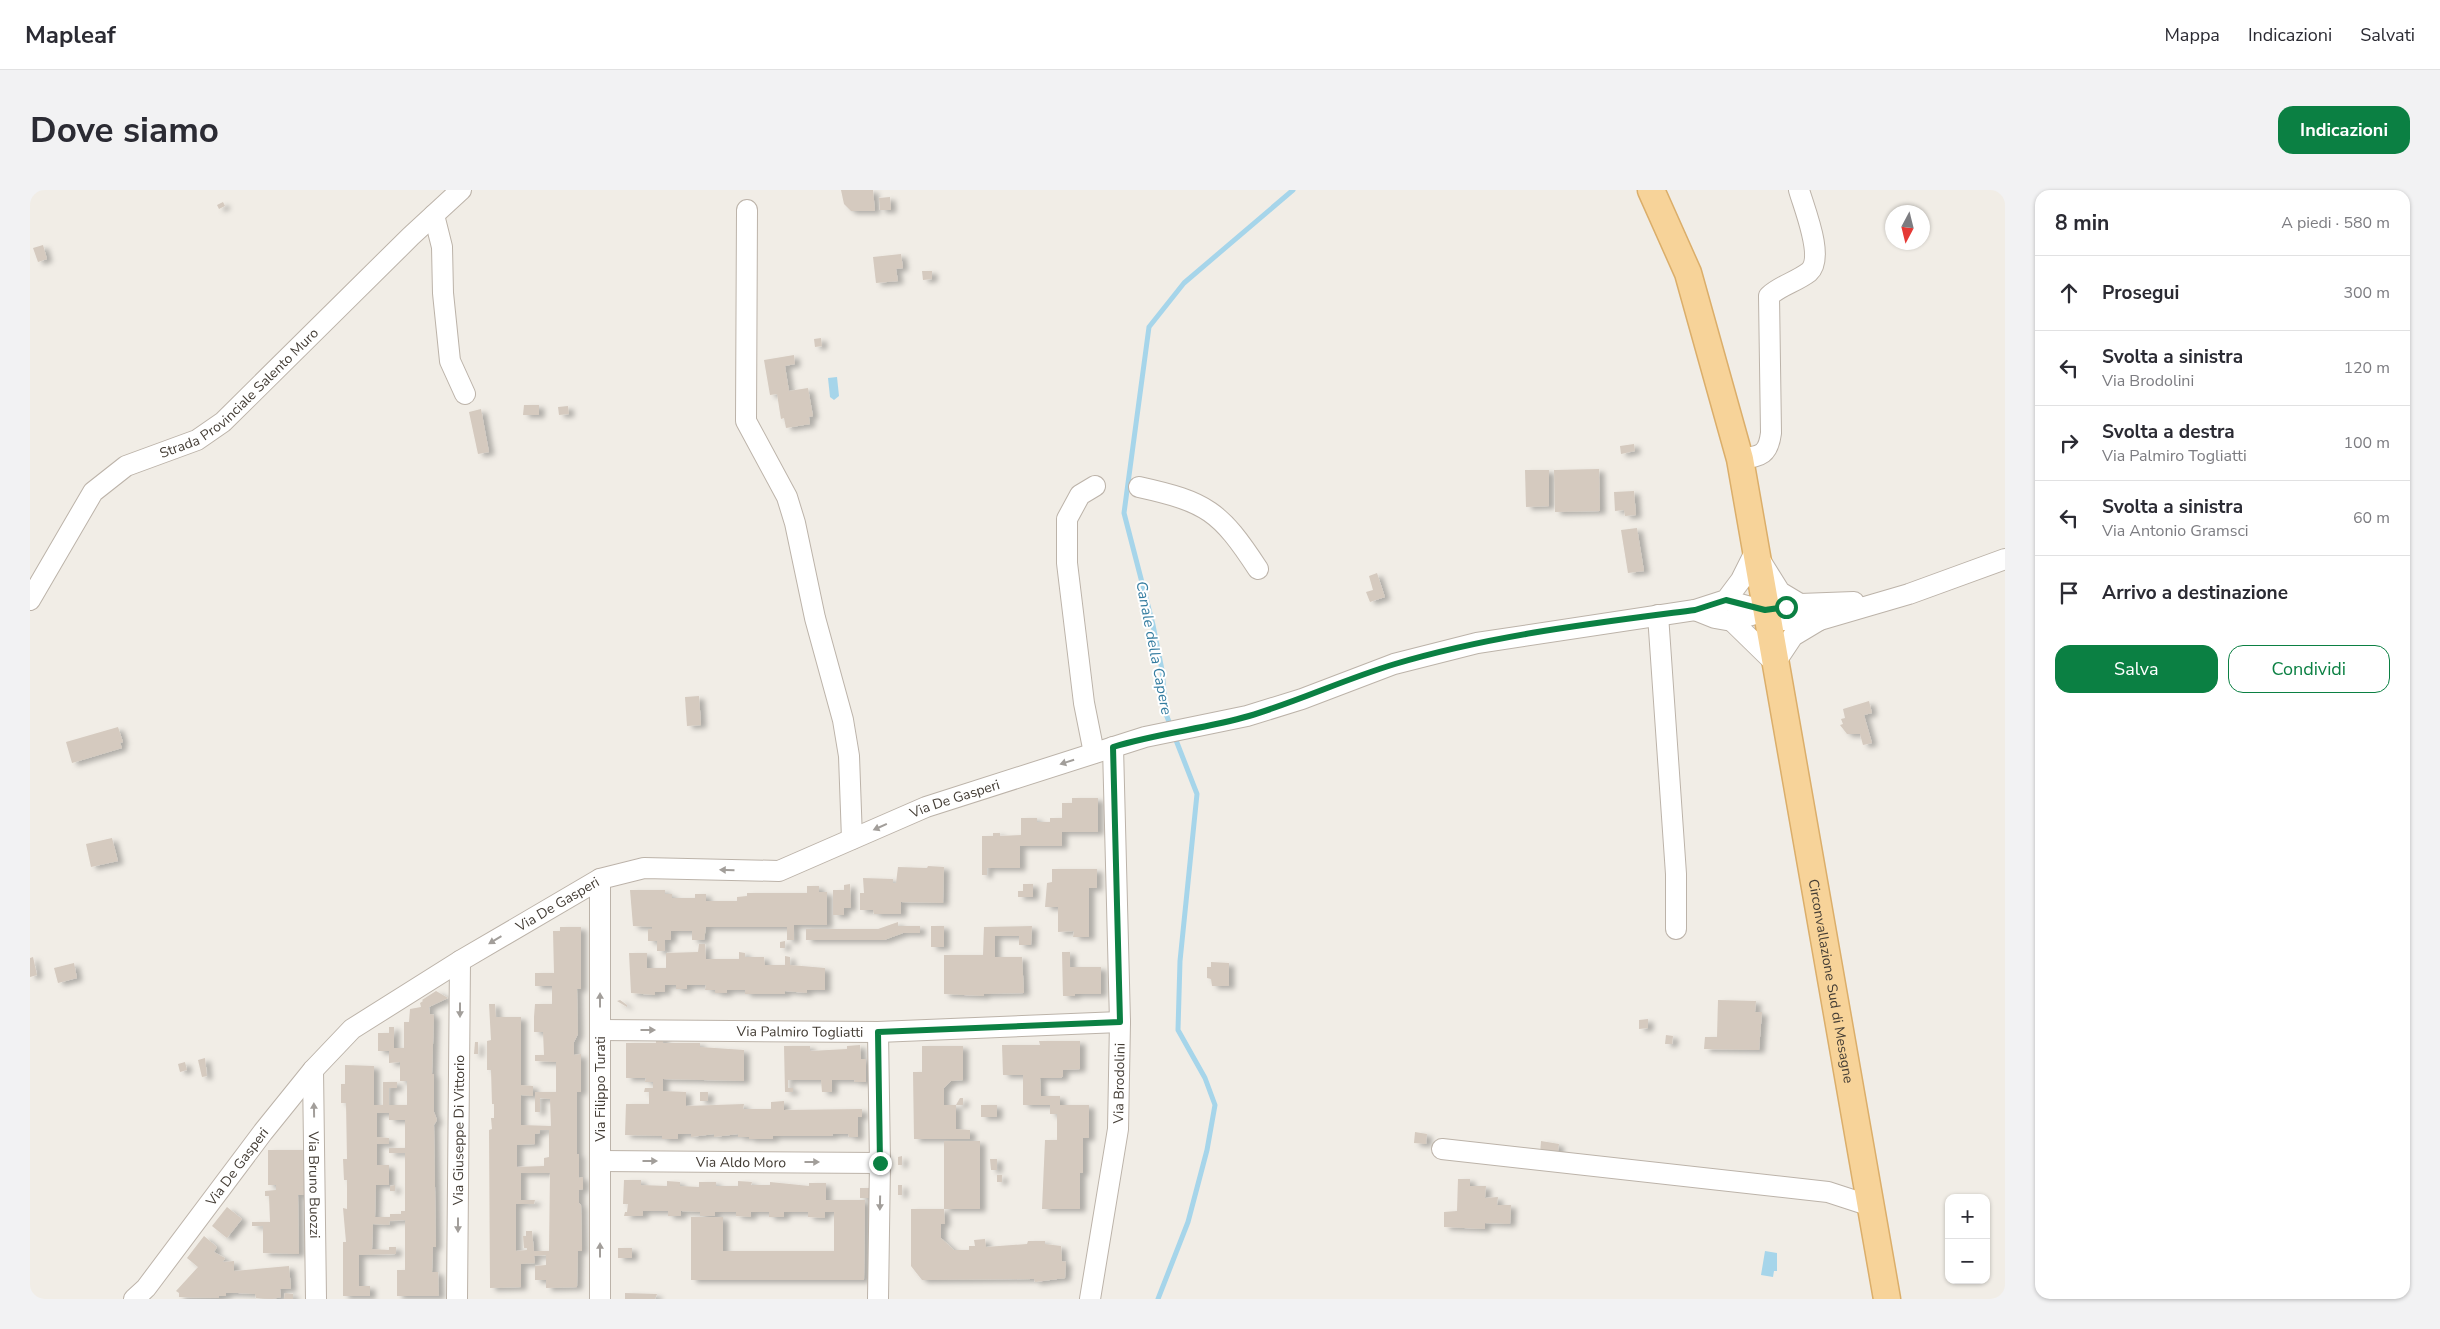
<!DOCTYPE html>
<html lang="it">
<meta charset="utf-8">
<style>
:root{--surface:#fff;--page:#f2f2f3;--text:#2b2b33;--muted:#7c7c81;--line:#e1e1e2;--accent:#0b8043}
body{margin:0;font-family:"Nunito Sans",sans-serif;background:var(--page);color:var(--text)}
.controls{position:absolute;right:15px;bottom:15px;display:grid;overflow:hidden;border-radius:10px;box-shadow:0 1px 4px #0004}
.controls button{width:45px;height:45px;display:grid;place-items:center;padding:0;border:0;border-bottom:1px solid var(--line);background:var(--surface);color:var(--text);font:25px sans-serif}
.compass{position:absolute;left:1855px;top:15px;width:45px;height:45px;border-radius:50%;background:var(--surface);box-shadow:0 1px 4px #0004;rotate:187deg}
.stop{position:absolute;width:15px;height:15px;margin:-11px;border:4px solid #0b8043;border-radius:50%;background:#fff}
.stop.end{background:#0b8043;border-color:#fff;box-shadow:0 1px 5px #0008}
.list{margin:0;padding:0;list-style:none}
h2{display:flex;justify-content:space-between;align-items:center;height:65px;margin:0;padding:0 20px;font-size:21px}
h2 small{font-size:16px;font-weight:400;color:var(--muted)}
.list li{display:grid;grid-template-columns:32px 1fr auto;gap:15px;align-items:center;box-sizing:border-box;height:75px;padding:0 20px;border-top:1px solid var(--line)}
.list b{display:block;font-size:19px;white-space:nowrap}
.list p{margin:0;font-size:16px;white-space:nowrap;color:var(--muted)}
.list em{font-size:16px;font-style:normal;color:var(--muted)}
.actions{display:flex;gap:10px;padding:15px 20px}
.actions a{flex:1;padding:11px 0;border:1px solid var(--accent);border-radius:15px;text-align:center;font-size:18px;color:var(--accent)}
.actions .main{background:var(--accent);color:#fff}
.icon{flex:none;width:28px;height:28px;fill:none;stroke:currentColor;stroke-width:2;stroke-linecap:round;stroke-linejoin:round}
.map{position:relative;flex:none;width:1975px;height:1109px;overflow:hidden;border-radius:15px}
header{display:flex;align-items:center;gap:30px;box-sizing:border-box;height:70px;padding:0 25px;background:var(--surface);border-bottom:1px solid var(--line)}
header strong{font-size:24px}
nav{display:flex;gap:28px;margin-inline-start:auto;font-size:18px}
.intro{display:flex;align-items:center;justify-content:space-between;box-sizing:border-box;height:120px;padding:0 30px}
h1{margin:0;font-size:35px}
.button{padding:12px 22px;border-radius:15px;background:var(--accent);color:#fff;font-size:18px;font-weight:700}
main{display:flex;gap:30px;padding:0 30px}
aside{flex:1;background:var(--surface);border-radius:15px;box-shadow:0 1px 4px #0004}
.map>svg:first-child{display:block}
.water{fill:#a6d5ea}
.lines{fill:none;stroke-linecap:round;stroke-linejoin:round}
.stream{stroke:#a6d5ea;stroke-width:5}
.building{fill:#d5cabf;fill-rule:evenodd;filter:url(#shadow)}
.minor-casing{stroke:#bcb3a9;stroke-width:22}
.major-casing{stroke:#dbae6a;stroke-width:29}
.minor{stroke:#fff;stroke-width:20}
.major{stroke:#f7d399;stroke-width:26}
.oneway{fill:#a29e9a}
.route{stroke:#0b8043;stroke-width:6}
.labels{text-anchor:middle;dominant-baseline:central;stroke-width:4;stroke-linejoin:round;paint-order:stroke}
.street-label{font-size:14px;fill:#443d35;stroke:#fff}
.water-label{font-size:15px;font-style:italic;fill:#357da0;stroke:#fff}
</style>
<header>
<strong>Mapleaf</strong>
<nav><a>Mappa</a><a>Indicazioni</a><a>Salvati</a></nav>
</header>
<div class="intro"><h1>Dove siamo</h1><a class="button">Indicazioni</a></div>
<main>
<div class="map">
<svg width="1975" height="1109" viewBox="0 0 1975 1109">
<defs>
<filter id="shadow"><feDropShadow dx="5.5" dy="3" stdDeviation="2.5" flood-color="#0004"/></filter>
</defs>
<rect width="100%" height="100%" fill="#f1ede6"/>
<g class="water">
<polygon points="807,187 809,206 804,210 800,207 798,188"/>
<polygon points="1735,1061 1747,1063 1747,1081 1744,1081 1743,1087 1731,1085"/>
</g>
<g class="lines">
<g class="stream">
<polyline points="1141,537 1136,524 1132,480 1123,435 1094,323 1119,137 1154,93 1263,0"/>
<polyline points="1128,1109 1158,1032 1177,960 1185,915 1175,888 1148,840 1150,771 1167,604 1144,545"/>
</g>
</g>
<g class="building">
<polygon points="811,0 843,0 845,21 821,21 814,14"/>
<polygon points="860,7 861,20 850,20 849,8"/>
<polygon points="193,12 195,16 189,19 187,15"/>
<polygon points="13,55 17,69 8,72 3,58"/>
<polygon points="871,64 873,78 866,79 868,91 846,93 843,67"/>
<polygon points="892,81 902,81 902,89 893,90"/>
<polygon points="791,148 792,156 785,157 784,149"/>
<polygon points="764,165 765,174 755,176 759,201 778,198 783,226 779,227 780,234 756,238 754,228 751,229 747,204 740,205 734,170"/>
<polygon points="494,215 509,215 509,225 493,225"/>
<polygon points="538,216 539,224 529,225 528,217"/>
<polygon points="451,219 459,262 448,264 439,222"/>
<polygon points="1604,254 1605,261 1591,264 1590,256"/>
<polygon points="1569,279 1570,321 1525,322 1524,280"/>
<polygon points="1495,280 1519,280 1519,316 1496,317"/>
<polygon points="1604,301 1606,325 1595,326 1594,320 1585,321 1584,302"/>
<polygon points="1607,338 1614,381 1598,383 1591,340"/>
<polygon points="1347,383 1355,407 1340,412 1336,402 1343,400 1339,386"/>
<polygon points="669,506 671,535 657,536 655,507"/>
<polygon points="1839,511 1842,523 1834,525 1842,553 1833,555 1830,544 1817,544 1810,535 1813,534 1811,529 1815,528 1813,519"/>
<polygon points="88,537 93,552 90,553 92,558 42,573 36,552"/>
<polygon points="1042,608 1068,608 1068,642 1032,642 1032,656 990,656 990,678 957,678 957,685 952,685 952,646 963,646 963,643 970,643 970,646 991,645 991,628 1007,628 1007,632 1020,632 1020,628 1032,628 1032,613 1042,613"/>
<polygon points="82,648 88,671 61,677 56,654"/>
<polygon points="898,676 914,677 913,713 871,712 871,724 844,724 843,720 830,720 830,703 834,703 833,688 863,689 863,693 866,693 868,677 897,678"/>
<polygon points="1022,679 1067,679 1067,698 1059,698 1059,747 1043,747 1044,741 1028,742 1028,717 1015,717 1017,693 1022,692"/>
<polygon points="820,694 821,718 814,718 814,725 803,725 803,700 814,700 814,695"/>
<polygon points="993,694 1003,694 1003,707 988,707 988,701 993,701"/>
<polygon points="777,696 789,696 789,702 797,702 797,735 764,735 764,750 757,750 757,737 676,737 674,750 662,750 662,741 641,741 641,750 635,750 635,761 627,761 627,751 618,751 618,739 622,739 622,737 603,736 600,700 635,700 635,704 642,704 642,708 665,708 665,704 676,704 676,711 707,711 707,707 717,706 717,703 777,703"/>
<polygon points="868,732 868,736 890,736 890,743 873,743 854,750 776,750 776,739 848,739"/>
<rect x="901" y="736" width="13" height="21"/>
<polygon points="1002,736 1001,755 989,755 989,746 965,746 965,767 992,767 994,803 954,804 954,806 914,804 914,765 953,765 954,737"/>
<path d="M530 737H551V799H547L548 844 544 852V865L551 864V902H547V964H549V988L553 987V999L549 1000V1013L551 1015 552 1061H548L547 1097 516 1098V1090H505V1076L516 1075V1065L504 1066 505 1073 491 1074V1097L460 1098 459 940 462 939 461 928H464V914H462L461 880H457V851L461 850 459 814H465L466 827H491V895L503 896V906L491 905V935L521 936 520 909 510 908V922H505V902H526V872L505 871V865H514L513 842H504V827L505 814H522V796H505V783H524L523 741H530ZM510 940H519V967L514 968V976L487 977V955L505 954V944L510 943ZM491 983H520L519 1061H504L502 1041H496V1046H493L494 1058H497V1060L486 1061V1014H504L505 1010H491Z"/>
<polygon points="755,751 755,758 750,758 750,752"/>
<polygon points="669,754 675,754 676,769 709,769 709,762 715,763 715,767 734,767 735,775 755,775 755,766 760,767 760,775 795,778 795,800 777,800 777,803 755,801 755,804 715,804 715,800 697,800 697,803 685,803 685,800 675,800 676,795 657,795 657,799 646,799 646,795 635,795 635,802 625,802 625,805 601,803 599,763 617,763 617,778 636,778 636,763 668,762"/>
<polygon points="1032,762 1040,762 1040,777 1071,777 1071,804 1045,804 1045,806 1033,806"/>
<polygon points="3,767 7,785 0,787 0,768"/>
<polygon points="1181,772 1199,773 1199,796 1182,796 1181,789 1177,788 1177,777 1181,777"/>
<polygon points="44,773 47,788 28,793 24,778"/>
<path d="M406 801 418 808 399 817 400 824 404 825 402 884H404V922L407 930 404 935 406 1057H403L402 1082H408L409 1106H367V1080H375V1030L360 1031 359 1035 343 1034 342 1059 359 1060V1057H366V1064L329 1065V1096H340V1106H313V1052H316L313 1018 317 1019V990H314L313 969H317L316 913H311V894H315V875L344 876V915H353V892H367V898H359V915H377V891H370V872L359 873V861H348V843H359V837H364V858H374V832H379L380 819 391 817 390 813 393 811 392 810ZM347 923H359V930H375V958H359V963H375V1021H371V1024H360V1027H345L346 995H359V975H347V954H359V948L347 947Z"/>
<polygon points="590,810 597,815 597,817 587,811"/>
<polygon points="1688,810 1726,811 1725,822 1732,822 1729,860 1674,859 1675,847 1687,847"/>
<polygon points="1618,829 1618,838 1609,839 1609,830"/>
<polygon points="1636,845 1643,846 1642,854 1635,854"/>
<polygon points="626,846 633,846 633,853 670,853 670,857 714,860 714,891 633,889 633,901 656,902 656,916 714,914 713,919 741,919 741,912 754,911 754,920 832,919 832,927 828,927 828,947 819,947 818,944 803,944 802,946 743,946 743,949 719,949 719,947 708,947 708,944 684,947 684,944 661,947 661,944 648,944 648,949 632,949 632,946 595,945 596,914 619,914 619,902 614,902 615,898 623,898 623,892 615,892 616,888 596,888 596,853 626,853"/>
<polygon points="1009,851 1050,851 1050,879 1033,880 1033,886 1031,888 1010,888 1011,906 1030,906 1030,915 1059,915 1059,948 1053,948 1053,983 1050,983 1050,1019 1012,1019 1015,950 1027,950 1027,924 1020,924 1020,915 993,915 993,885 973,885 972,855 1010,855"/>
<polygon points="445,852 448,852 448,864 444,864"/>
<polygon points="830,855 831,869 836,869 836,892 824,892 825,890 802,890 802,902 792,902 791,890 758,890 758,898 763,898 763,902 755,902 754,856 780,856 780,861 817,859 817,856"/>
<polygon points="892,856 933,856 933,890 921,891 914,898 914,915 926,915 926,939 940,940 940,949 884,949 883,882 892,882"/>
<polygon points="175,868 177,886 172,887 168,870"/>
<polygon points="155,872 157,880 150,882 148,874"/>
<rect x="670" y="902" width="8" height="9"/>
<polygon points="930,908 933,908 933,915 926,915"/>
<rect x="951" y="915" width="16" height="12"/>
<polygon points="1385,942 1397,944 1396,954 1384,953"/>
<rect x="914" y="951" width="36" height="68"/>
<polygon points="1511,951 1529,954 1528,961 1522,965 1510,965"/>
<polygon points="238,960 276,960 276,996 268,997 279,997 279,1005 268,1005 269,1064 233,1063 233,1036 222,1036 222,1032 240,1032 239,1006 235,1006 235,1001 246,1000 246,995 238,995"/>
<polygon points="872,966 872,975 868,975 868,967"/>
<polygon points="960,969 967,969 967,980 961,980"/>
<rect x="967" y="985" width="5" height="7"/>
<polygon points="1428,989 1440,989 1440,996 1456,996 1455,1008 1468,1007 1467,1015 1481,1015 1480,1034 1455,1033 1455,1039 1414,1037 1414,1022 1427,1021"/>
<polygon points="594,990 611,990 611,995 637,996 637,991 650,992 650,996 669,997 669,992 686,992 686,996 708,996 708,991 722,992 721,995 740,995 740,992 779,996 779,993 796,993 796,1010 835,1010 834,1090 661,1090 661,1027 693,1027 693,1061 804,1061 804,1022 795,1022 795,1028 778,1027 778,1022 754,1022 754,1027 739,1027 739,1022 721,1022 721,1027 706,1026 706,1022 685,1022 685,1026 670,1026 670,1022 651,1021 651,1026 638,1026 638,1021 613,1021 613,1026 594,1026 595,1022 597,1022 598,1014 593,1014"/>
<polygon points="365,995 365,1001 360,1001 360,996"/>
<rect x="868" y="995" width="4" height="10"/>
<rect x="830" y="998" width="14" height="10"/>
<polygon points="197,1017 212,1029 197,1048 182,1036"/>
<polygon points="881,1019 914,1019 915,1034 911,1034 911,1048 924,1060 939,1060 939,1056 945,1056 944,1050 955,1049 956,1057 997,1054 998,1051 1015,1051 1015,1054 1031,1056 1032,1071 1036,1072 1035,1088 1005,1092 1004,1089 892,1090 881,1076"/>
<polygon points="174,1046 187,1057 184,1062 195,1068 193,1072 204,1071 204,1081 259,1076 261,1099 250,1099 251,1107 242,1109 226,1108 225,1104 208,1103 196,1103 196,1106 189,1106 189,1108 149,1107 149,1103 146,1101 168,1077 157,1068"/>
<rect x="588" y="1058" width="14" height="10"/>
<polygon points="255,1103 263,1104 263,1109 254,1109"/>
<polygon points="595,1103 627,1104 625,1109 595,1109"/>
</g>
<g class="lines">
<g class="minor-casing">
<g id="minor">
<polyline points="717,20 716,231 757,307 765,333 785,428 813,530 819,566 822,649"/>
<polyline points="404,25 412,57 413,103 420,171 435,204"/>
<path d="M1710 269C1730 266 1738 266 1741 243L1739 106C1751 95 1766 92 1779 82 1795 68 1774 18 1769 0"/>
<path d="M1109 297C1177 312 1190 321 1228 379"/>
<path id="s1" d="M0 410 63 302 96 276 167 250 193 232 381 46 431 0"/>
<polyline points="1696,410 1735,421 1751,430 1790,430 1879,404 1975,369"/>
<polyline points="1665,420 1685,428 1702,431 1735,421 1770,414 1824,412"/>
<polyline points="1628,425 1646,684 1646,739"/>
<polyline points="1702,431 1745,473 1763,446 1788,431"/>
<polyline points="1064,563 1054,513 1037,373 1037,329 1050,305 1065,296"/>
<path id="s2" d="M570 840 848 842 1090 832"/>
<path id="s3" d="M283 880 286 1109"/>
<polyline points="1412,959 1798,1002 1841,1016"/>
<path id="s4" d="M571 971 850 973"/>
<path id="s5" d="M104 1109 116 1098 233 942 283 880 322 839 430 771 570 689 614 678 749 681 896 617 1115 547 1217 526 1272 509 1364 474 1447 453 1665 420 1696 410 1711 390 1725 362 1750 402 1770 414"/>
<path id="s6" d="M427 1109 430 771"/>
<polyline points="570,1109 570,689"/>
<polyline points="848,1109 850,973 848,842"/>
<path id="s7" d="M1060 1109 1088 939 1090 832 1083 557"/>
</g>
</g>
<g class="major-casing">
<g id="major">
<path id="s8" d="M1621 0 1658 83 1710 269 1857 1109"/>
</g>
</g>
<use href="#minor" class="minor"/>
<use href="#major" class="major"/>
</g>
<defs><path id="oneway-solid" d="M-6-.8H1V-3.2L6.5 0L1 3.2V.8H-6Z" transform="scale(1.25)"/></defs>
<g class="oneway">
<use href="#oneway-solid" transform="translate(1037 572) rotate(162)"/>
<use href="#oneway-solid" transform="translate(850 637) rotate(156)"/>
<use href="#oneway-solid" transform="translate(697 680) rotate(-179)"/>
<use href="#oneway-solid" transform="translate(465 750) rotate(149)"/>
<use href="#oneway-solid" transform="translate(570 810) rotate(-90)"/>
<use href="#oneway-solid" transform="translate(430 820) rotate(90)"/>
<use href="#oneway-solid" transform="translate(618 840)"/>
<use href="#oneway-solid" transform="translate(284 920) rotate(-91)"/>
<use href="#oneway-solid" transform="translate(620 971)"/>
<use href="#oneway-solid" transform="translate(782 972)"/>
<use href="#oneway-solid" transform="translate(850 1013) rotate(91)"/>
<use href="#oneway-solid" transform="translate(428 1035) rotate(90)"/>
<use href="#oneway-solid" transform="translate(570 1060) rotate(-90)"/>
</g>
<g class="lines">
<path class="route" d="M850 973 848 842 1090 832 1083 557C1128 543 1174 539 1219 526 1269 511 1315 489 1365 474 1462 445 1565 433 1665 420L1696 410 1735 420 1756 417"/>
</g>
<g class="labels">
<g class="street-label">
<text stroke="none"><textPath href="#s1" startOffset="304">Strada Provinciale Salento Muro</textPath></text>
<text stroke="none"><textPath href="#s5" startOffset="1008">Via De Gasperi</textPath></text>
<text stroke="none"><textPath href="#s5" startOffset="588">Via De Gasperi</textPath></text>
<text stroke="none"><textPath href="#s8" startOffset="814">Circonvallazione Sud di Mesagne</textPath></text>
<text stroke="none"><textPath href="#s2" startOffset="200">Via Palmiro Togliatti</textPath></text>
<text stroke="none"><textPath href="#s7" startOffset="218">Via Brodolini</textPath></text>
<text transform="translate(570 899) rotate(-90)">Via Filippo Turati</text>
<text stroke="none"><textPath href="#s6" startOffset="169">Via Giuseppe Di Vittorio</textPath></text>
<text stroke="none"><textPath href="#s4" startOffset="140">Via Aldo Moro</textPath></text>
<text stroke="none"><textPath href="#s5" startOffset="168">Via De Gasperi</textPath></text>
<text stroke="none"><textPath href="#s3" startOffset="115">Via Bruno Buozzi</textPath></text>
</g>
<g class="water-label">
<text transform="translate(1124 458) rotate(79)">Canale della Capere</text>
</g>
</g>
</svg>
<div class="controls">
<button>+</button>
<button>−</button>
</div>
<svg class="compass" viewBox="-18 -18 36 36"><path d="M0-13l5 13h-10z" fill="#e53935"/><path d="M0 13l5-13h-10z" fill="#7c7c81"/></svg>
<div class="stop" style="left:1756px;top:417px"></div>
<div class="stop end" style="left:850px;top:973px"></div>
</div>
<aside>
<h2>8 min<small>A piedi · 580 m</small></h2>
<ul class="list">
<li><svg class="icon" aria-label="ahead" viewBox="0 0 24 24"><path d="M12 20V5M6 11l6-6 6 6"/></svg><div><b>Prosegui</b></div><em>300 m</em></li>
<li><svg class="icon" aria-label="left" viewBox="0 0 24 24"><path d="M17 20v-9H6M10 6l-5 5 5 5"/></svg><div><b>Svolta a sinistra</b><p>Via Brodolini</p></div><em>120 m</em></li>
<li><svg class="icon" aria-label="right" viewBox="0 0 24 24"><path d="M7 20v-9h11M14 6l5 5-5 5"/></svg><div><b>Svolta a destra</b><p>Via Palmiro Togliatti</p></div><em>100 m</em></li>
<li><svg class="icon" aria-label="left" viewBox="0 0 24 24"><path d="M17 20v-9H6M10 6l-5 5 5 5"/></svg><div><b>Svolta a sinistra</b><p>Via Antonio Gramsci</p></div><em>60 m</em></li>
<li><svg class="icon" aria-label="arrive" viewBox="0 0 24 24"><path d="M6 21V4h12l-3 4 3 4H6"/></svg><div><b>Arrivo a destinazione</b></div></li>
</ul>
<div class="actions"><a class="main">Salva</a><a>Condividi</a></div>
</aside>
</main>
